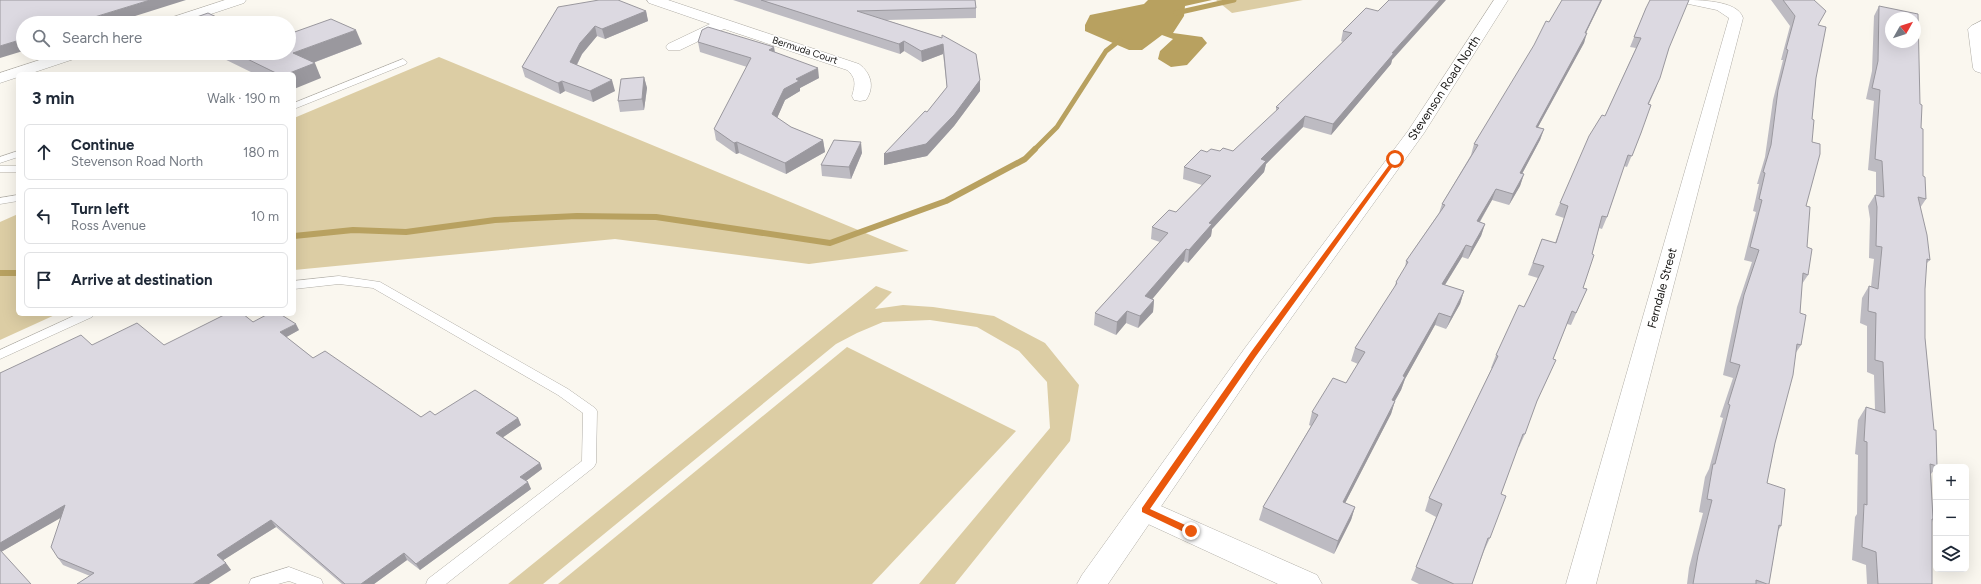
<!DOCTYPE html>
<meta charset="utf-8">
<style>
:root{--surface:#fff;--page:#f2f2f3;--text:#1f2937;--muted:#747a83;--line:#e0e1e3}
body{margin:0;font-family:Figtree,sans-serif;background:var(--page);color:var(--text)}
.controls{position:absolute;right:12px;bottom:12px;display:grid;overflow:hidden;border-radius:6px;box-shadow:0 4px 16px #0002}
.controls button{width:36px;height:36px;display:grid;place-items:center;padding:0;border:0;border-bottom:1px solid var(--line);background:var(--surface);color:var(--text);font:20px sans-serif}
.compass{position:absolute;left:1885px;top:12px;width:36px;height:36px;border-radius:50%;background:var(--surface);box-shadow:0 4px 16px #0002;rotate:51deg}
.stop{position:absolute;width:12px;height:12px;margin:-9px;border:3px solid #ea580c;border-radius:50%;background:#fff}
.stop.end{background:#ea580c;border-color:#fff;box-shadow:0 1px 4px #0008}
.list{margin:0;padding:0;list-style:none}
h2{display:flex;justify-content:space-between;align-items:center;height:52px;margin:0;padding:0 16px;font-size:17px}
h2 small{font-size:13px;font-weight:400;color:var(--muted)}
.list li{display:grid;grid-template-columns:26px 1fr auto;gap:12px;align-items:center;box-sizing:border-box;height:56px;margin:0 8px 8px;padding:0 8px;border:1px solid var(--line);border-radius:6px}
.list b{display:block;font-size:15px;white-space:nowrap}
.list p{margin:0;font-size:13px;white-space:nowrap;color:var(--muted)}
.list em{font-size:13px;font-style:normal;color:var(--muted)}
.icon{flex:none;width:22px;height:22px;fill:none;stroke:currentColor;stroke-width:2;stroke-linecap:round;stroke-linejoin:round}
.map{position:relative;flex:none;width:1981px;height:584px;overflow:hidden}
.search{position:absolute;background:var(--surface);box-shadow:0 4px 16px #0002;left:16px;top:16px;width:280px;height:44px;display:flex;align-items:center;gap:10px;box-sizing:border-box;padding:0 14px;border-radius:22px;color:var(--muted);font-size:15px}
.panel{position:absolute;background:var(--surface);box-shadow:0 4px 16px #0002;left:16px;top:72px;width:280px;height:244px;border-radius:6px}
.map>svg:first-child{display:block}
.green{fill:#dccda4}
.water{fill:#b8a160}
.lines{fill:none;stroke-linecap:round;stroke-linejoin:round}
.stream-far1{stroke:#b8a160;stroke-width:5}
.stream{stroke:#b8a160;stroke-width:6}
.lane-casing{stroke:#b1aea7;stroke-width:1}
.street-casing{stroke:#b1aea7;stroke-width:1}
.secondary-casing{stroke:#b1aea7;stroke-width:1}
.lane{fill:#fff;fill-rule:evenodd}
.street{fill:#fff;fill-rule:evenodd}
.secondary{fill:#fff;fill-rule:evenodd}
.wall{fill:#bdbbc2}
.shaded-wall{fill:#9a989e}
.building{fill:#dcd9e1;stroke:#9a989e;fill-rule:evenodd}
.route{fill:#ea580c}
.labels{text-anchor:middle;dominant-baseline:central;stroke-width:3;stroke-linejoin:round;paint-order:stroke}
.far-street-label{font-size:10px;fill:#181715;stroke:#fff}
.street-label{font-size:12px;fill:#181715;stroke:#fff}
</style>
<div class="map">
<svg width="1981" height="584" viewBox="0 0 1981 584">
<rect width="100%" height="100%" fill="#faf7ef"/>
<g class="green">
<polygon points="1216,0 1303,0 1232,13"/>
<polygon points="439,57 909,251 809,264 615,239 294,270 294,118"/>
<polygon points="18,214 18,314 57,314 0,340 0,222"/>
<polygon points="876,286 892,292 875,309 903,305 933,307 994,316 1045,343 1079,385 1070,441 955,584 919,584 1050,428 1047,382 1019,351 977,327 930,320 883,322 857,333 836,344 543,584 508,584"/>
<polygon points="847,347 1016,431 872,584 558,584"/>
</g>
<polygon class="water" points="1148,0 1212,0 1185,6 1184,16 1173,33 1202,37 1207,43 1187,65 1171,67 1158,59 1160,51 1173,39 1162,35 1142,50 1129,50 1085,31 1085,25 1090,15 1144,4"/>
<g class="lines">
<g class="stream-far1">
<polyline points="1176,13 1234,0"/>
<polyline points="1034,150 1057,127 1106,51 1120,40"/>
</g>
<g class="stream">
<polyline points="294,236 353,230 406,232 495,220 577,216 656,217 830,243 946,201 1025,159 1035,149"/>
<polyline points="0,273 18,273"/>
</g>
<g class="lane-casing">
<g id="lane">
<polygon points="403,59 407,62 406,64 294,109 294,103"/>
<polygon points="18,151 18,157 0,163 0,157"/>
<rect x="0" y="166" width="18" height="6"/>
<polygon points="18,195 18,201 0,204 0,198"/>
<polygon points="339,276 380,282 568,389 595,408 597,411 596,463 594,467 446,584 426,584 428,579 582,461 583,413 558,395 373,288 339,284 294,289 294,281"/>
<polygon points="78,314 94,314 92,317 0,359 0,350"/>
<polygon points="289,567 321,579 323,584 297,584 289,581 278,584 249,584 251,579"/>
</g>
</g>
<g class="street-casing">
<g id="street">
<polygon points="225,0 246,0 244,3 184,23 162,23 164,20"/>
<path d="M647 0H668L859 64C871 73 875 87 866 100L860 101 854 100 852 96C855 86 857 78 847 70L724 29 680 50H668L666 47 668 44 710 24 649 3Z"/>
<path d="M1682 0C1698 0 1738 0 1743 18L1596 584H1566L1729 18 1717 10 1684 3Z"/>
<polygon points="1981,21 1981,73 1975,71 1973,68 1968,29 1971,26"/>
<polygon points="61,53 85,53 83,56 29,74 18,74 18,77 0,83 0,73"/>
<polygon points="1145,499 1317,575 1322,584 1278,584 1135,518 1131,510 1135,502"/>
</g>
</g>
<g class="secondary-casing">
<polygon id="secondary" points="1494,0 1508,0 1424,133 1261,360 1108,584 1077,584 1082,575 1245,348 1408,131"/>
</g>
<use href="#lane" class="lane"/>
<use href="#street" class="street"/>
<use href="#secondary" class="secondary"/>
</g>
<g class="wall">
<polygon points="733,0 975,0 976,8 976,18 886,20 942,38 980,80 980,91 954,126 927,156 884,165 947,88 943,54 922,62 904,51 900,54"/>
<polygon points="1602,0 1586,33 1584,43 1538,127 1544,129 1540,140 1522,174 1524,174 1520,186 1509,205 1492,200 1480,222 1485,224 1481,236 1468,259 1462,257 1445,285 1464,291 1460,304 1446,329 1435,325 1405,379 1401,390 1395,401 1391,414 1345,503 1355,507 1351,520 1334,554 1259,520 1263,507 1311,426 1309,425 1312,412 1346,383 1358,364 1351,361 1355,348 1394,288 1396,282 1405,268 1406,261 1439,213 1442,204 1471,155 1474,144 1549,22"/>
<polygon points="1771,0 1814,0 1818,25 1816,78 1812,119 1806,206 1807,247 1808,275 1802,284 1800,313 1801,345 1795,354 1775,443 1767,483 1781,526 1778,531 1769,584 1687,584 1689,568 1703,513 1699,512 1705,477 1709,469 1723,418 1720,417 1733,378 1723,375 1737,307 1752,262 1744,260 1756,212 1753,211 1759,184 1757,184 1765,157 1773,100 1783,60 1781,60 1790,26"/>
<polygon points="1879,6 1920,104 1923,176 1926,199 1920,208 1930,260 1926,264 1925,289 1925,338 1937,466 1931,474 1933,519 1932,522 1932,584 1867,584 1866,565 1852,560 1855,517 1857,514 1858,455 1855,454 1858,420 1866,407 1875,410 1874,375 1867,372 1867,326 1860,323 1862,298 1869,286 1871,287 1874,259 1869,258 1870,219 1868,206 1875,195 1876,195 1876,172 1868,170 1874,101 1866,99 1872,71 1874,16"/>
<polygon points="558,7 646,11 648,21 605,39 597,36 582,54 577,65 615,91 593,102 565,91 560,94 525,77 522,67"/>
<polygon points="1366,8 1392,60 1391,64 1331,135 1303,127 1266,164 1264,172 1212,229 1211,236 1188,263 1184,261 1152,299 1154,300 1153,312 1138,328 1126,323 1116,335 1094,325 1095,313 1160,242 1151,239 1152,227 1176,212 1202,185 1183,179 1184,167 1207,152 1233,151 1276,112 1276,107 1343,42 1341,41 1343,31"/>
<polygon points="1646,8 1669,48 1656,88 1649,104 1641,133 1627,167 1624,166 1607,217 1602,229 1599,228 1592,254 1583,288 1587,289 1571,325 1567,324 1553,359 1550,373 1535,405 1525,434 1519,447 1518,447 1501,494 1490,538 1484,551 1472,584 1419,584 1411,580 1436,517 1425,511 1429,498 1492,368 1491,368 1496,355 1524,307 1538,278 1528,275 1542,239 1555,243 1564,218 1555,215 1560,203 1605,116 1636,48 1630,47"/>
<polygon points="698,42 774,47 775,52 819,78 800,88 800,91 785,100 777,118 791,127 823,140 825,152 786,174 739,153 736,154 716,140 714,129 747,67 700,52"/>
<polygon points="362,44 313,63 321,78 294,74 255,74 212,53 289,53"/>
<polygon points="644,77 647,88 644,110 620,112 618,101"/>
<polygon points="862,153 851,179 822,176 821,165"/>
<polygon points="299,330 286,337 313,358 421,417 435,415 518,418 521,425 503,437 540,463 542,469 526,481 531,489 420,570 407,560 374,584 342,584 276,527 223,560 231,570 90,576 63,565 58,558 61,517 1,552 0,584 0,373 92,345 164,345"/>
</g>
<g class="shaded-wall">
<polygon points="150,0 186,0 113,23 75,23"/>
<polygon points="1440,0 1446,0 1392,60 1391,64 1331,135 1333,124 1392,53"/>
<polygon points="1601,0 1602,0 1581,43 1585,33"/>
<polygon points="646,11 648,21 605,39 602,29"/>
<polygon points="595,26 597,36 582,54 573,72 570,62 580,43"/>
<polygon points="356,30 362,44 299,68 293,53"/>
<polygon points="1587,33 1584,43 1532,138 1536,127"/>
<polygon points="23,39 23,51 0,58 0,46"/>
<polygon points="904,41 904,51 900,54 899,44"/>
<polygon points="943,44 943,54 922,62 921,51"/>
<polygon points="774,47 775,57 769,50"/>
<polygon points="315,63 321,78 294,89 294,74 287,74"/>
<polygon points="818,68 819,78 800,88 800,91 785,100 774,125 772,114 784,89 796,79"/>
<polygon points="644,77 647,88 644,110 642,99"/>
<polygon points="612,80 615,91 593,102 590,91"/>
<polygon points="980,80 980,91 954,126 927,156 884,165 884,154"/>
<polygon points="562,81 565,91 560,94 558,83"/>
<polygon points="1305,116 1303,127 1266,164 1264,172 1212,229 1211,236 1188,263 1189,250 1209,223 1261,159"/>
<polygon points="1544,129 1540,140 1516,185 1520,173"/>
<polygon points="823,140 825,152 786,174 785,163"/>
<polygon points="737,142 739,153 736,154 734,143"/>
<polygon points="861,142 862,153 851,179 849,167"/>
<polygon points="1524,174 1520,186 1509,205 1513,194"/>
<polygon points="1496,189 1492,200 1473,233 1477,221"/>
<polygon points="1485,224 1481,236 1468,259 1472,247"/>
<polygon points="1466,245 1462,257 1438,296 1442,284"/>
<polygon points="1186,249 1184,261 1144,309 1145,296"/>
<polygon points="1464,291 1460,304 1446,329 1451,317"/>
<polygon points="1154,300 1153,312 1138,328 1140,316"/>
<polygon points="1127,311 1126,323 1116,335 1117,322"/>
<polygon points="1439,313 1435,325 1405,379 1401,390 1388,413 1392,400 1403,376"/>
<polygon points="296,324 299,330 283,339 280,332"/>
<polygon points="1395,401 1391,414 1339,515 1343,502"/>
<polygon points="518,418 521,425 499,440 496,433"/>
<polygon points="540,463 542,469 523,483 520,477"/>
<polygon points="528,482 531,489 420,570 416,564"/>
<polygon points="65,505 71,512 1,552 0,551 0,543"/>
<polygon points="1355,507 1351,520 1334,554 1338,541"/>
<polygon points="271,520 276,527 222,561 217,555"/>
<polygon points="404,553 407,560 374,584 361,584"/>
<polygon points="226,563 231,570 209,584 193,584"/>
</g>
<g class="building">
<polygon points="0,0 150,0 75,23 23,23 23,39 0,46"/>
<polygon points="599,0 618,0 646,11 602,29 595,26 580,43 570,62 612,80 590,91 562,81 558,83 522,67 558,7"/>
<polygon points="761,0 975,0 976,8 857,11 942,38 942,35 976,54 980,80 954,115 926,144 884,154 925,111 927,112 947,87 943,44 921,51 904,41 899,44"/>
<polygon points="1389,0 1440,0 1392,53 1394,53 1333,124 1305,116 1261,159 1266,161 1209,223 1212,224 1189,250 1186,249 1145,296 1154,300 1140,316 1127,311 1117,322 1095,313 1168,233 1152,227 1169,210 1176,212 1211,176 1184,167 1201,150 1207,152 1211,149 1220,151 1223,148 1233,151 1279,108 1276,107 1352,33 1343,31 1366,8 1378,11"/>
<polygon points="1562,0 1601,0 1585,33 1587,33 1536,127 1544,129 1520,173 1524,174 1513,194 1496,189 1477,221 1485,224 1472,247 1466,245 1442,284 1464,291 1451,317 1439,313 1403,376 1405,377 1392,400 1395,401 1343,502 1355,507 1338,541 1263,507 1318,415 1312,412 1333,378 1346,383 1365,352 1355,348 1397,283 1396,282 1408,262 1406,261 1445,205 1442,204 1478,145 1474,144 1534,45 1546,21 1549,22"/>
<polygon points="1650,0 1689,0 1669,48 1660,78 1648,104 1651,105 1641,133 1632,156 1628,155 1607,217 1602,216 1592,254 1594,255 1583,288 1587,289 1576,313 1572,311 1553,359 1556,360 1537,401 1525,434 1523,434 1501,494 1506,496 1490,538 1488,538 1472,584 1454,584 1416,567 1442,504 1429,498 1498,356 1496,355 1519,305 1524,307 1544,266 1533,263 1542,239 1556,243 1568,206 1560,203 1589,136 1602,115 1605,116 1641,38 1634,37 1646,8"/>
<polygon points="1783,0 1814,0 1826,11 1818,25 1826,27 1816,78 1812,119 1814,120 1812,142 1820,144 1820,154 1806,206 1810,207 1807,247 1812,249 1808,275 1803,273 1800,313 1806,315 1801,345 1797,344 1793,375 1775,443 1767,483 1785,489 1781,526 1779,525 1769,584 1767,584 1756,580 1756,584 1693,584 1698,555 1712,500 1707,499 1713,464 1715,464 1730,405 1728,404 1740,365 1730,362 1744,295 1759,250 1750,247 1762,200 1759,199 1765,173 1763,172 1771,145 1778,90 1788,50 1786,49 1795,16"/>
<path d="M1879 6 1918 14 1920 104 1922 105 1921 128 1923 129V176L1925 177 1926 199 1918 197 1927 235 1930 260 1927 259 1925 289V338L1934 430H1936L1937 466 1930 464 1933 519H1932V584H1878L1876 552 1862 547 1864 504 1867 505V442L1864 441 1866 407 1885 413 1883 362 1875 360 1876 313 1868 311 1869 286 1878 289 1882 247 1876 246 1877 207 1875 195 1884 197 1882 161 1875 159 1880 90 1872 88 1878 61ZM1891 18H1915V42H1891Z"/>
<polygon points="208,13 229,23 180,23"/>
<polygon points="331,19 356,30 293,53 315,63 287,74 278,74 235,53 289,53 289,34"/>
<polygon points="708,27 774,47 769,50 818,68 796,79 799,81 784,89 772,114 791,127 823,140 785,163 737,142 734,143 714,129 751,58 698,42 702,30"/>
<polygon points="644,77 642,99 618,101 621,79"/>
<polygon points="834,140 861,142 849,167 821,165"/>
<polygon points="226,314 243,314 253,322 268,314 280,314 296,324 280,332 313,358 325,351 421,417 430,411 435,415 475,390 518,418 496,433 540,463 520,477 528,482 416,564 404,553 361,584 345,584 271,520 217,555 226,563 193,584 77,584 94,573 58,558 51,547 65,505 0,543 0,373 81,335 92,345 137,323 164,345"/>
<polygon points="0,550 31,584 0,584"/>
</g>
<polygon class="route" points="1395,157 1398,159 1256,356 1150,509 1194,529 1194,534 1188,534 1142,512 1142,508 1251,352"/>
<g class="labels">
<g class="far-street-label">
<text transform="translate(805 50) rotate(18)">Bermuda Court</text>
</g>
<g class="street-label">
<text transform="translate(1444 88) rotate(-57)">Stevenson Road North</text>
<text transform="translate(1662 288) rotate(-75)">Ferndale Street</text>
</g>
</g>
</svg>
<div class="controls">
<button>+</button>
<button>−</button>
<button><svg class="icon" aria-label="layers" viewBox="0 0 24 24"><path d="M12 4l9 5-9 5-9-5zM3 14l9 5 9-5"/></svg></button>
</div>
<svg class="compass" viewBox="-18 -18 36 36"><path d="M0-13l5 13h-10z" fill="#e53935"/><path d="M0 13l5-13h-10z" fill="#747a83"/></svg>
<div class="stop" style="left:1395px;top:159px"></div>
<div class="stop end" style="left:1191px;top:531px"></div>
<div class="search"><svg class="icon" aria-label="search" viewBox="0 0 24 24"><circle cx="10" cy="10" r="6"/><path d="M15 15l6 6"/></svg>Search here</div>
<section class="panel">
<h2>3 min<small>Walk · 190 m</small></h2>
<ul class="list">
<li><svg class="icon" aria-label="ahead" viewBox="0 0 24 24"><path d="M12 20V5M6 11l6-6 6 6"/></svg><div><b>Continue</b><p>Stevenson Road North</p></div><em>180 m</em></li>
<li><svg class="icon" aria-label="left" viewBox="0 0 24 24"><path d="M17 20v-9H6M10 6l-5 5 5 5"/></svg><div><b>Turn left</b><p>Ross Avenue</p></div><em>10 m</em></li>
<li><svg class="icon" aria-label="arrive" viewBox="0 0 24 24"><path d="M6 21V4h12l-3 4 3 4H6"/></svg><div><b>Arrive at destination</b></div></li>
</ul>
</section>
</div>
